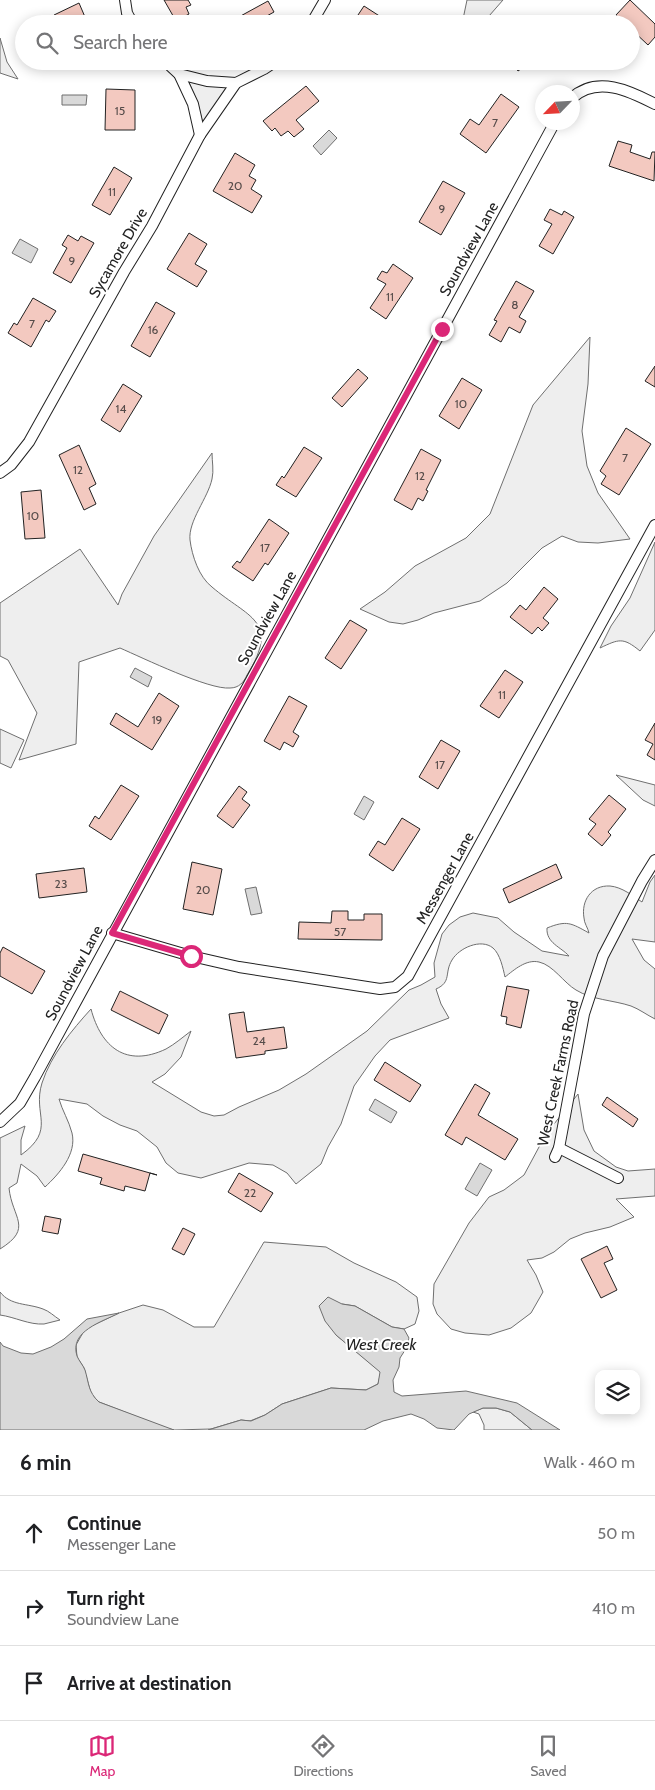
<!DOCTYPE html>
<meta charset="utf-8">
<style>
:root{--surface:#fff;--page:#f6f6f6;--text:#202124;--muted:#757577;--line:#e0e0e0;--accent:#db2777}
body{margin:0;font-family:Cabin,sans-serif;background:var(--page);color:var(--text)}
.controls{position:absolute;right:15px;bottom:15px;display:grid;overflow:hidden;border-radius:10px;box-shadow:0 2px 12px #0003}
.controls button{width:45px;height:45px;display:grid;place-items:center;padding:0;border:0;border-bottom:1px solid var(--line);background:var(--surface);color:var(--text);font:25px sans-serif}
.compass{position:absolute;left:535px;top:85px;width:45px;height:45px;border-radius:50%;background:var(--surface);box-shadow:0 2px 12px #0003;rotate:245deg}
.stop{position:absolute;width:15px;height:15px;margin:-11px;border:4px solid #db2777;border-radius:50%;background:#fff}
.stop.end{background:#db2777;border-color:#fff;box-shadow:0 1px 5px #0008}
.list{margin:0;padding:0;list-style:none}
h2{display:flex;justify-content:space-between;align-items:center;height:65px;margin:0;padding:0 20px;font-size:21px}
h2 small{font-size:16px;font-weight:400;color:var(--muted)}
.list li{display:grid;grid-template-columns:32px 1fr auto;gap:15px;align-items:center;box-sizing:border-box;height:75px;padding:0 20px;border-top:1px solid var(--line)}
.list b{display:block;font-size:19px;white-space:nowrap}
.list p{margin:0;font-size:16px;white-space:nowrap;color:var(--muted)}
.list em{font-size:16px;font-style:normal;color:var(--muted)}
.icon{flex:none;width:28px;height:28px;fill:none;stroke:currentColor;stroke-width:2;stroke-linecap:round;stroke-linejoin:round}
.map{position:relative;flex:none;width:655px;height:1430px;overflow:hidden}
.search{position:absolute;background:var(--surface);box-shadow:0 2px 12px #0003;left:15px;right:15px;top:15px;height:55px;display:flex;align-items:center;gap:12px;box-sizing:border-box;padding:0 18px;border-radius:28px;color:var(--muted);font-size:19px}
.sheet{height:290px;background:var(--surface)}
nav{display:flex;justify-content:space-around;align-items:center;box-sizing:border-box;height:70px;border-top:1px solid var(--line);background:var(--surface);font-size:14px;color:var(--muted)}
nav a{display:grid;justify-items:center;gap:2px}
nav .on{color:var(--accent)}
.map>svg:first-child{display:block}
.green{fill:#eee;stroke:#6f6f6f}
.water{fill:#d9d9d9;stroke:#6f6f6f}
.building{fill:#f3c9c0;stroke:#222}
.lines{fill:none;stroke-linecap:round;stroke-linejoin:round}
.street-casing{stroke:#222;stroke-width:12}
.street{stroke:#fff;stroke-width:10}
.route{stroke:#db2777;stroke-width:6}
.labels{text-anchor:middle;dominant-baseline:central;stroke-width:4;stroke-linejoin:round;paint-order:stroke}
.number-label{font-size:12px;fill:#564c4a}
.street-label{font-size:15px;fill:#222;stroke:#fff}
.water-label{font-size:16px;font-style:italic;fill:#222;stroke:#fff}
</style>
<div class="map">
<svg width="655" height="1430" viewBox="0 0 655 1430">
<rect width="100%" height="100%" fill="#fff"/>
<g class="green">
<polygon points="467,0 503,0 482,24 462,24"/>
<polygon points="0,38 7,62 18,79 0,73"/>
<polygon points="188,80 228,87 203,124 198,104"/>
<polygon points="590,337 588,384 582,431 587,466 598,493 630,539 598,543 578,542 562,536 542,548 507,583 480,601 434,613 418,620 403,624 389,622 360,609 385,592 415,566 466,538 490,514 533,405"/>
<path d="M212 453C212 461 214 471 212 479 208 498 188 521 190 540 192 556 199 577 212 587 248 618 281 620 247 675 244 682 239 688 230 688 209 690 143 658 120 648L79 662 76 744 19 760 37 713 8 660 0 656V603L80 549 118 605 122 594 154 536Z"/>
<path d="M655 542V630L640 651C623 637 619 639 600 648L611 626 630 598Z"/>
<polygon points="0,729 24,740 11,768 0,763"/>
<polygon points="616,775 655,785 655,806 643,800"/>
<path d="M655 875V942L632 939 644 960 655 969V1019C647 1015 639 1009 631 1006 613 1000 592 1000 576 990 564 983 553 965 539 962 526 959 514 970 505 977 503 968 500 954 493 948 481 938 459 948 452 960 444 973 452 982 436 989L441 1004 449 1018 390 1040 375 1056 354 1086 341 1124 328 1147 321 1164 296 1184 287 1173 273 1165 249 1163 201 1178 178 1173 166 1163 157 1147 137 1131 120 1125 103 1116 87 1104 59 1099C62 1110 69 1121 72 1133 77 1154 59 1174 45 1187L37 1176 21 1164 17 1183 9 1188C12 1218 34 1228 0 1249V1138L25 1126 21 1140V1155C57 1129 32 1115 42 1083 51 1055 72 1030 91 1009 101 1047 126 1068 166 1049 175 1044 183 1037 191 1031L181 1057 165 1074 152 1082 201 1112 214 1116 224 1115 239 1107 279 1090 306 1074 367 1031 409 990 421 985 435 977 434 963 442 934 449 925 460 917 473 913 498 918 514 932 542 951 569 956C561 947 546 943 547 928 567 920 571 923 589 933 588 928 584 923 584 918 581 901 591 885 610 886 622 887 633 896 642 902L650 882Z"/>
<polygon points="578,1094 584,1130 594,1151 616,1167 628,1171 655,1169 655,1196 616,1199 634,1217 610,1227 585,1233 570,1239 554,1252 542,1258 527,1260 536,1275 543,1292 531,1313 511,1328 489,1335 465,1333 451,1329 437,1314 433,1304 434,1284 469,1223 489,1197 504,1190 524,1175 546,1134"/>
<polygon points="264,1242 326,1247 354,1263 396,1282 417,1297 419,1311 415,1324 404,1329 392,1327 355,1306 342,1304 336,1335 381,1372 378,1384 366,1390 331,1388 282,1404 265,1415 250,1421 241,1420 211,1429 174,1430 166,1428 99,1402 91,1394 84,1368 77,1357 76,1345 85,1329 119,1313 143,1305 163,1310 194,1327 214,1327"/>
<path d="M0 1292C11 1306 27 1303 43 1309 49 1311 54 1316 60 1320 55 1321 49 1323 44 1324 29 1325 15 1317 0 1315Z"/>
<polygon points="483,1408 496,1408 510,1412 532,1430 484,1430 484,1425 479,1414 473,1412"/>
</g>
<g class="water">
<polygon points="62,95 87,95 86,105 62,105"/>
<polygon points="329,130 337,138 321,155 313,146"/>
<polygon points="20,239 38,249 31,263 12,253"/>
<polygon points="135,668 152,677 148,687 130,677"/>
<polygon points="364,796 374,802 364,820 354,814"/>
<polygon points="256,887 262,913 251,915 245,889"/>
<polygon points="375,1099 397,1112 391,1123 369,1110"/>
<polygon points="480,1163 492,1170 477,1196 465,1189"/>
<polygon points="328,1297 342,1304 355,1306 392,1327 404,1329 409,1338 407,1347 400,1358 399,1367 393,1380 394,1392 402,1396 466,1391 517,1403 560,1430 532,1430 510,1412 496,1408 483,1408 469,1414 454,1430 437,1428 424,1419 411,1414 383,1421 364,1430 208,1430 241,1420 251,1421 265,1415 282,1404 331,1388 366,1390 378,1384 380,1372 336,1335 325,1321 319,1306"/>
<path d="M119 1313C102 1322 69 1331 77 1356 79 1361 83 1365 85 1370 89 1383 88 1392 99 1402L174 1430H0V1342L3 1346 21 1353 33 1354 51 1347 64 1339 87 1319Z"/>
</g>
<g class="building">
<polygon points="164,0 188,0 191,5 186,7 189,14 176,21"/>
<polygon points="630,0 655,24 655,37 648,45 631,29 631,24 626,24 616,15"/>
<polygon points="268,1 274,12 265,17 268,22 265,24 226,24"/>
<polygon points="79,3 88,24 66,24 63,18 57,21 54,15"/>
<polygon points="364,6 381,17 376,24 352,24"/>
<polygon points="511,61 532,61 518,71"/>
<polygon points="306,86 319,101 296,120 304,129 294,137 288,131 281,136 275,128 272,131 263,121"/>
<polygon points="106,89 135,90 135,130 105,130"/>
<polygon points="501,94 519,107 486,153 460,134 470,119 479,125"/>
<polygon points="618,141 632,145 630,152 650,159 652,152 655,152 654,181 609,166"/>
<polygon points="235,153 255,165 249,176 256,180 251,189 262,196 252,213 213,191"/>
<polygon points="114,167 132,178 110,215 92,205"/>
<polygon points="443,181 465,193 441,235 419,222"/>
<polygon points="550,209 562,215 564,211 574,217 553,254 539,246 552,224 544,220"/>
<polygon points="189,233 207,244 195,264 207,271 197,287 167,269"/>
<polygon points="68,235 78,241 81,236 94,243 71,283 53,273 67,248 62,245"/>
<polygon points="393,264 413,278 386,319 370,308 386,284 377,279 382,271 387,273"/>
<polygon points="516,281 534,291 519,317 526,321 520,333 509,327 501,342 489,335 497,321 494,320"/>
<polygon points="33,298 56,311 49,322 46,320 31,347 8,333 14,323 17,325"/>
<polygon points="156,302 175,313 150,357 131,346"/>
<polygon points="655,366 655,387 645,381"/>
<polygon points="358,369 368,378 342,407 332,398"/>
<polygon points="462,378 482,390 459,429 439,416"/>
<polygon points="123,384 142,396 120,432 101,420"/>
<polygon points="626,428 651,444 619,495 601,484 606,476 600,471"/>
<polygon points="79,445 96,484 89,488 96,504 84,510 59,455"/>
<polygon points="304,447 322,458 296,497 276,485 282,476 284,478"/>
<polygon points="421,449 441,460 426,490 428,491 423,501 418,498 412,510 394,500"/>
<polygon points="41,490 45,538 25,539 21,492"/>
<polygon points="269,519 289,533 268,565 265,563 253,581 232,567 237,561 240,563"/>
<polygon points="544,587 558,599 543,618 549,623 542,631 538,627 532,634 510,617 520,605 526,610"/>
<polygon points="350,620 367,630 341,669 325,658"/>
<polygon points="505,670 523,682 499,718 480,706"/>
<polygon points="159,693 179,706 152,750 110,724 116,713 138,727"/>
<polygon points="289,696 307,706 293,732 299,736 293,747 284,742 280,750 264,741"/>
<polygon points="655,723 655,760 647,755 653,744 645,740"/>
<polygon points="441,740 460,751 438,789 419,777"/>
<polygon points="121,785 139,796 111,840 89,826 95,816 99,819"/>
<polygon points="239,786 247,792 242,799 250,805 233,828 217,816"/>
<polygon points="609,795 626,809 608,832 611,835 602,846 588,834 596,824 589,819"/>
<polygon points="402,818 420,829 393,871 369,855 378,841 385,845"/>
<polygon points="192,862 222,869 213,915 183,909"/>
<polygon points="556,864 562,878 509,903 503,889"/>
<polygon points="84,868 87,892 39,898 36,874"/>
<polygon points="332,911 348,911 348,920 364,920 364,914 382,914 382,940 298,939 299,922 331,923"/>
<polygon points="3,947 45,971 32,994 0,976 0,953"/>
<polygon points="507,986 529,990 521,1028 506,1024 507,1017 501,1016"/>
<polygon points="120,991 168,1015 159,1034 111,1010"/>
<polygon points="244,1012 247,1032 284,1027 287,1048 265,1051 265,1054 236,1058 229,1014"/>
<polygon points="385,1062 421,1085 410,1102 374,1080"/>
<polygon points="475,1084 490,1093 478,1115 518,1139 505,1160 466,1137 462,1145 445,1135"/>
<polygon points="607,1097 638,1119 633,1127 602,1105"/>
<polygon points="83,1154 157,1175 150,1173 145,1191 125,1186 124,1191 100,1184 102,1178 78,1171"/>
<polygon points="239,1173 273,1193 261,1212 228,1192"/>
<polygon points="45,1216 61,1219 58,1234 42,1231"/>
<polygon points="183,1228 195,1234 184,1255 172,1249"/>
<polygon points="607,1246 613,1259 604,1263 617,1290 601,1298 581,1259"/>
</g>
<g class="lines">
<g class="street-casing">
<g id="street">
<polyline points="125,0 127,13 133,24"/>
<polyline points="311,24 325,0"/>
<polyline points="165,61 179,74 193,104 200,135"/>
<polyline points="179,74 207,81 236,83"/>
<path d="M572 98C597 75 630 91 655 104"/>
<polyline points="0,473 11,465 29,442 124,272 152,226 200,135 236,83 264,69 276,61"/>
<polyline points="112,933 191,956 239,967 380,989 395,987 408,976 655,525"/>
<polyline points="0,1122 20,1103 35,1077 555,122"/>
<polyline points="559,1148 618,1178"/>
<polyline points="555,1157 559,1148 584,1014 603,956 642,881 655,860"/>
</g>
</g>
<use href="#street" class="street"/>
</g>
<g class="lines">
<polyline class="route" points="191,956 112,933 442,329"/>
</g>
<g class="labels">
<g class="number-label">
<text x="120" y="110">15</text>
<text x="495" y="122">7</text>
<text x="235" y="185">20</text>
<text x="112" y="191">11</text>
<text x="442" y="208">9</text>
<text x="72" y="260">9</text>
<text x="390" y="296">11</text>
<text x="515" y="304">8</text>
<text x="32" y="323">7</text>
<text x="153" y="329">16</text>
<text x="461" y="403">10</text>
<text x="121" y="408">14</text>
<text x="625" y="457">7</text>
<text x="78" y="469">12</text>
<text x="420" y="475">12</text>
<text x="33" y="515">10</text>
<text x="265" y="547">17</text>
<text x="502" y="694">11</text>
<text x="157" y="719">19</text>
<text x="440" y="764">17</text>
<text x="61" y="883">23</text>
<text x="203" y="889">20</text>
<text x="340" y="931">57</text>
<text x="259" y="1040">24</text>
<text x="250" y="1192">22</text>
</g>
<g class="street-label">
<text transform="translate(469 249) rotate(-61)">Soundview Lane</text>
<text transform="translate(118 253) rotate(-60)">Sycamore Drive</text>
<text transform="translate(267 618) rotate(-61)">Soundview Lane</text>
<text transform="translate(445 878) rotate(-61)">Messenger Lane</text>
<text transform="translate(74 973) rotate(-62)">Soundview Lane</text>
<text transform="translate(558 1073) rotate(-78)">West Creek Farms Road</text>
</g>
<g class="water-label">
<text x="381" y="1344">West Creek</text>
</g>
</g>
</svg>
<div class="controls">
<button><svg class="icon" aria-label="layers" viewBox="0 0 24 24"><path d="M12 4l9 5-9 5-9-5zM3 14l9 5 9-5"/></svg></button>
</div>
<svg class="compass" viewBox="-18 -18 36 36"><path d="M0-13l5 13h-10z" fill="#e53935"/><path d="M0 13l5-13h-10z" fill="#757577"/></svg>
<div class="stop" style="left:191px;top:956px"></div>
<div class="stop end" style="left:442px;top:329px"></div>
<div class="search"><svg class="icon" aria-label="search" viewBox="0 0 24 24"><circle cx="10" cy="10" r="6"/><path d="M15 15l6 6"/></svg>Search here</div>
</div>
<section class="sheet">
<h2>6 min<small>Walk · 460 m</small></h2>
<ul class="list">
<li><svg class="icon" aria-label="ahead" viewBox="0 0 24 24"><path d="M12 20V5M6 11l6-6 6 6"/></svg><div><b>Continue</b><p>Messenger Lane</p></div><em>50 m</em></li>
<li><svg class="icon" aria-label="right" viewBox="0 0 24 24"><path d="M7 20v-9h11M14 6l5 5-5 5"/></svg><div><b>Turn right</b><p>Soundview Lane</p></div><em>410 m</em></li>
<li><svg class="icon" aria-label="arrive" viewBox="0 0 24 24"><path d="M6 21V4h12l-3 4 3 4H6"/></svg><div><b>Arrive at destination</b></div></li>
</ul>
</section>
<nav>
<a class="on"><svg class="icon" aria-label="map" viewBox="0 0 24 24"><path d="M3 6l6-2 6 2 6-2v14l-6 2-6-2-6 2zM9 4v14M15 6v14"/></svg>Map</a>
<a><svg class="icon" aria-label="directions" viewBox="0 0 24 24"><path d="M12 3l9 9-9 9-9-9zM9 14v-3h6M13 9l2 2-2 2"/></svg>Directions</a>
<a><svg class="icon" aria-label="saved" viewBox="0 0 24 24"><path d="M7 4h10v16l-5-4-5 4z"/></svg>Saved</a>
</nav>
